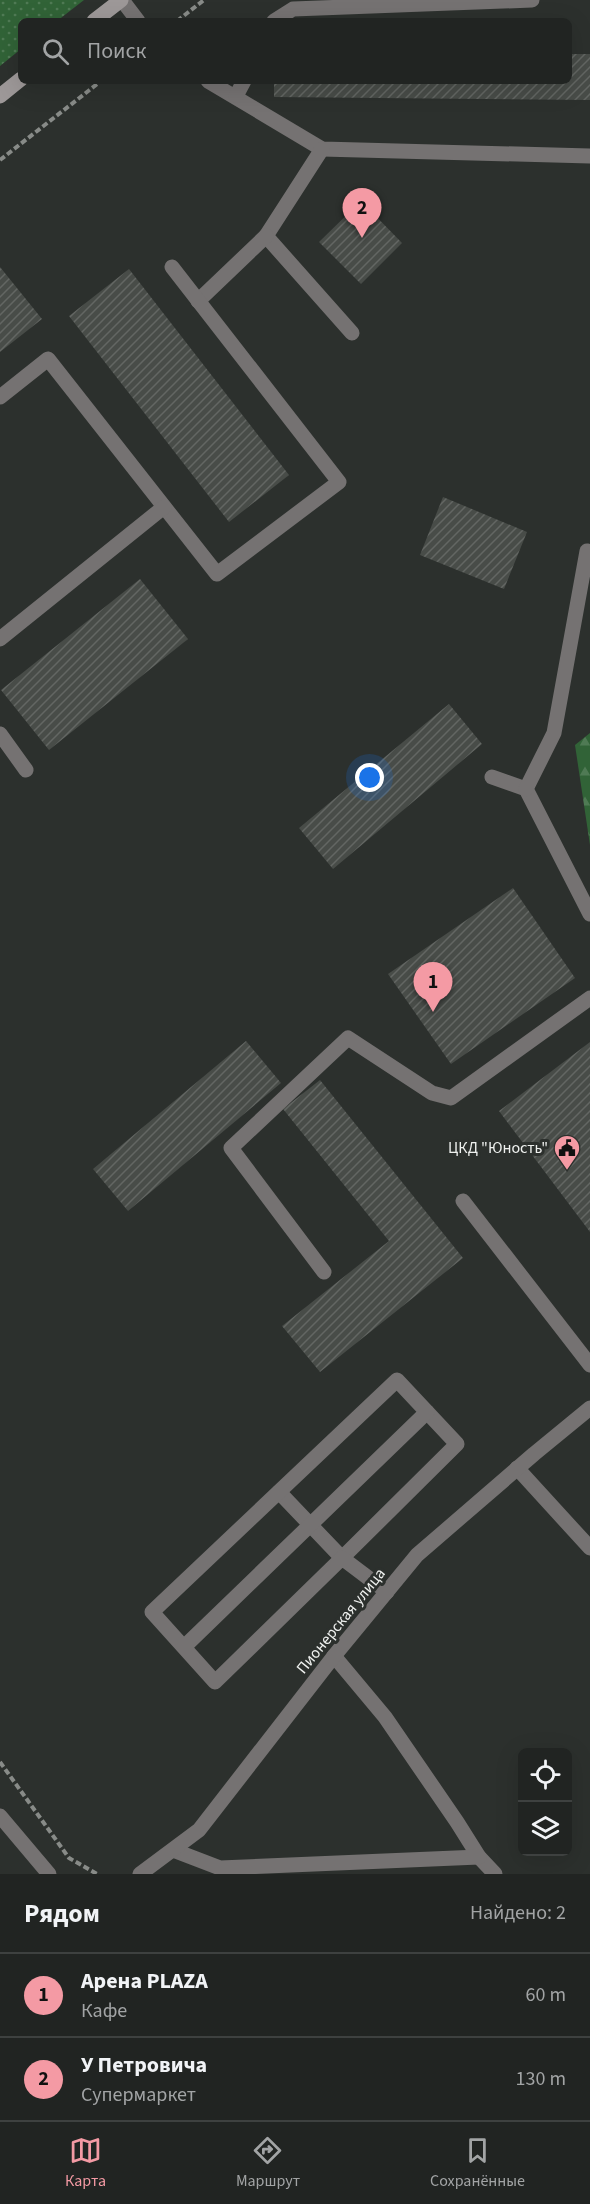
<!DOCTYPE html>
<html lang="ru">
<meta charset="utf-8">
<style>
:root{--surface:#212422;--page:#292c2a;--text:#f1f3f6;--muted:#a2a4a5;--line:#3e4140;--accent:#f49aa4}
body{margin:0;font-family:"Source Sans 3",sans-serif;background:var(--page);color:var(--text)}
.controls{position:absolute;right:18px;bottom:18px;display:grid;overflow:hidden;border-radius:9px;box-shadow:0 6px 24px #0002}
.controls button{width:54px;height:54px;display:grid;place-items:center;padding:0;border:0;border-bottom:2px solid var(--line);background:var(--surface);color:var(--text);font:30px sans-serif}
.you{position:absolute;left:370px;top:778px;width:21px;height:21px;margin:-15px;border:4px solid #fff;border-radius:50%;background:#1a73e8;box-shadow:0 0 0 9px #1a73e833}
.badge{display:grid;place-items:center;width:39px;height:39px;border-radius:50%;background:var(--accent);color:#111;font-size:20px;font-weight:700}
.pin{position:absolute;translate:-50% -50px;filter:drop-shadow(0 2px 3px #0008)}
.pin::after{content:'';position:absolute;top:32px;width:21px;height:18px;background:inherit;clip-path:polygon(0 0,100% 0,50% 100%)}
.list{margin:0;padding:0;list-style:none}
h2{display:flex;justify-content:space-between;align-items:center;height:78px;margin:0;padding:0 24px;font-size:26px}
h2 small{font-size:20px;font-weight:400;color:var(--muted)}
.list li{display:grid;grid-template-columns:39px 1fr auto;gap:18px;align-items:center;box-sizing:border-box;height:84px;padding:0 24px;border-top:2px solid var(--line)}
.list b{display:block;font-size:22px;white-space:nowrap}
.list p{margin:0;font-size:20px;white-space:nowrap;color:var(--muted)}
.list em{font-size:20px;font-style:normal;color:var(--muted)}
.icon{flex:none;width:33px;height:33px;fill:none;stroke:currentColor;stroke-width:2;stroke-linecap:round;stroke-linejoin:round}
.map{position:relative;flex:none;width:590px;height:1874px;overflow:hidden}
.search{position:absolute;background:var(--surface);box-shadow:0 6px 24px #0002;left:18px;right:18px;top:18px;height:66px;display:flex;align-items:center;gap:15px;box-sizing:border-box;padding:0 21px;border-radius:9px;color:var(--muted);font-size:22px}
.sheet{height:246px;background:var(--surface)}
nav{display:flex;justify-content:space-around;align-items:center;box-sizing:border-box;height:84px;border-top:2px solid var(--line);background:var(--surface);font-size:16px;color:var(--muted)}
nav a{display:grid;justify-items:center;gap:3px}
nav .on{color:var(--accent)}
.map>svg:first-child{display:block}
.grass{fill:url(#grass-dots)}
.forest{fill:url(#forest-firs)}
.building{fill:url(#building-hatch)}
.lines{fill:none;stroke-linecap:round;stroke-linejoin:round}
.path{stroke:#888b88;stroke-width:4;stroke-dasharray:6 3;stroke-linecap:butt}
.service{stroke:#757272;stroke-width:15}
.minor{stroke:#757272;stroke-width:15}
.tertiary{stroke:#757272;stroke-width:15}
.secondary{stroke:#9d9898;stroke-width:15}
.labels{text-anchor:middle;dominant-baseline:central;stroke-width:6;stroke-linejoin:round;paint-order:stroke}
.poi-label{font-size:16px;fill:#eff1ef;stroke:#2c302d;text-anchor:end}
.street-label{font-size:16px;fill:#eff1ef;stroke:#2c302d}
</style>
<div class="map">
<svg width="590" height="1874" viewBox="0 0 590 1874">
<defs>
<pattern id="grass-dots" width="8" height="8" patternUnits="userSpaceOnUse" patternTransform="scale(1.5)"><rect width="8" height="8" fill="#316337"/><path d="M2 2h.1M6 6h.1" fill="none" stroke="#4f7a54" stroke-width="1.8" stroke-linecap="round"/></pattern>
<pattern id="forest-firs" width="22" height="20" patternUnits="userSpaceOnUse" patternTransform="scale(1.5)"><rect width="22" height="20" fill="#316337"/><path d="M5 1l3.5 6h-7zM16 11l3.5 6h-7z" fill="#4f7a54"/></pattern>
<pattern id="building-hatch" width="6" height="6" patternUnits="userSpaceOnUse" patternTransform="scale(1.5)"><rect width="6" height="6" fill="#484c48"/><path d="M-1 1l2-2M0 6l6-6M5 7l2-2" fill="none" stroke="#636663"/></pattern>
</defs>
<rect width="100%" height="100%" fill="#2c302d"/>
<polygon class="grass" points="0,0 84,0 57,21 21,21 21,49 0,66"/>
<polygon class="forest" points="590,733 590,845 575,745"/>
<g class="building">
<polygon points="569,54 590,54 590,100 274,97 274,81 569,81"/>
<polygon points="361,201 402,243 361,284 319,242"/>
<polygon points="0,267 42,319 0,352"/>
<polygon points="129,269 289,475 229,522 69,316"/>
<polygon points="443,497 527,532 504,589 420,555"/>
<polygon points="140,579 188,639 49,750 1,690"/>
<polygon points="449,704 482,744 333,869 299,828"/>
<polygon points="513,888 575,978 451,1064 388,974"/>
<polygon points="246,1041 281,1083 128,1211 93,1169"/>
<polygon points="590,1042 590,1232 499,1111"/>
<polygon points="320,1080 463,1258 320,1372 282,1326 389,1241 283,1109"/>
</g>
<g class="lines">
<g class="path">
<polyline points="177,21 204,0"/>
<polyline points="0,160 101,81"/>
<polyline points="0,1762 69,1858 97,1874"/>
</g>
<g class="service">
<polyline points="122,0 138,21"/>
<polyline points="274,21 293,9 532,0"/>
<polyline points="208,81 322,149 590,156"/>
<polyline points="236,96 244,81"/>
<polyline points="322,149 266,236 352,333"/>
<polyline points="198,301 266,236"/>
<polyline points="0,397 48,359 217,574 339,482 172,267"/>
<polyline points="0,639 164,507"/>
<polyline points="0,734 26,770"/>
<polyline points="492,777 526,789 590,914"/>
<polyline points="526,789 554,733 587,551"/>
<polyline points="463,1201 590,1365"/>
<polyline points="324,1272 231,1148 348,1038 432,1093 451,1098 590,998"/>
<polyline points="517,1468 590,1548"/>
<polyline points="279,1492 342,1558 457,1444 427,1412"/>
<polyline points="184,1647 427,1412 397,1380 152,1612 215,1682 342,1558 387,1592"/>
<polyline points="334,1656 385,1717 457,1822 479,1857 495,1874"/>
<polyline points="173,1850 220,1868 479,1857"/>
</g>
<polyline class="minor" points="140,1874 199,1830 334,1656 417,1555 534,1454 590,1408"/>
<polyline class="tertiary" points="0,1816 49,1874"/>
<g class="secondary">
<polyline points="94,21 121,0"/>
<polyline points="0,96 21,79"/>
</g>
</g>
<defs>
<g id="civic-pin" transform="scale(1.35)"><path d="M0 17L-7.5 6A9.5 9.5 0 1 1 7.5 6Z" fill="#f49aa4" stroke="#2c302d"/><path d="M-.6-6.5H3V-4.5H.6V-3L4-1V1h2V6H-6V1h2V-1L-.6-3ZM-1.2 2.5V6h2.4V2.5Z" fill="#111"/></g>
</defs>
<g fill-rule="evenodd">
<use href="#civic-pin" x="567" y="1148"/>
</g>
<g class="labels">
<g class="poi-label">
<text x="548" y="1148">ЦКД "Юность"</text>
</g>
<g class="street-label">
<text transform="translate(341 1621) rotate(-51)">Пионерская улица</text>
</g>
</g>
</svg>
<div class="controls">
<button><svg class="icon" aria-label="locate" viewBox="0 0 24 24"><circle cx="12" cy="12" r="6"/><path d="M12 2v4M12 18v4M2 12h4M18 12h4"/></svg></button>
<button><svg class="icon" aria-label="layers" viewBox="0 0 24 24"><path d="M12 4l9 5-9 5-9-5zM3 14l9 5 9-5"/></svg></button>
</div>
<div class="you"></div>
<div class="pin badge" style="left:433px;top:1012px">1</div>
<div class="pin badge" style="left:362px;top:238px">2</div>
<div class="search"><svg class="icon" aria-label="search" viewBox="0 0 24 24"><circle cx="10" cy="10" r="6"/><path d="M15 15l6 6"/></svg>Поиск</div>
</div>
<section class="sheet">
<h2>Рядом<small>Найдено: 2</small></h2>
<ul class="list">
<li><span class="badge">1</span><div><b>Арена PLAZA</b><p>Кафе</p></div><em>60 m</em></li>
<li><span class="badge">2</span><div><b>У Петровича</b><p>Супермаркет</p></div><em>130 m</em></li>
</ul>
</section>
<nav>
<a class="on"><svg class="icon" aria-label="map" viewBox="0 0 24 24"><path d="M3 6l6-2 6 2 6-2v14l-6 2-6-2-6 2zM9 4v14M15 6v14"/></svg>Карта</a>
<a><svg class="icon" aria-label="directions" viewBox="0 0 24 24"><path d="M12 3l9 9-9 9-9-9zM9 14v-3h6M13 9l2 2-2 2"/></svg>Маршрут</a>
<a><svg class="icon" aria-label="saved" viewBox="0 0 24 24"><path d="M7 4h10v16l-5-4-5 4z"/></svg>Сохранённые</a>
</nav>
